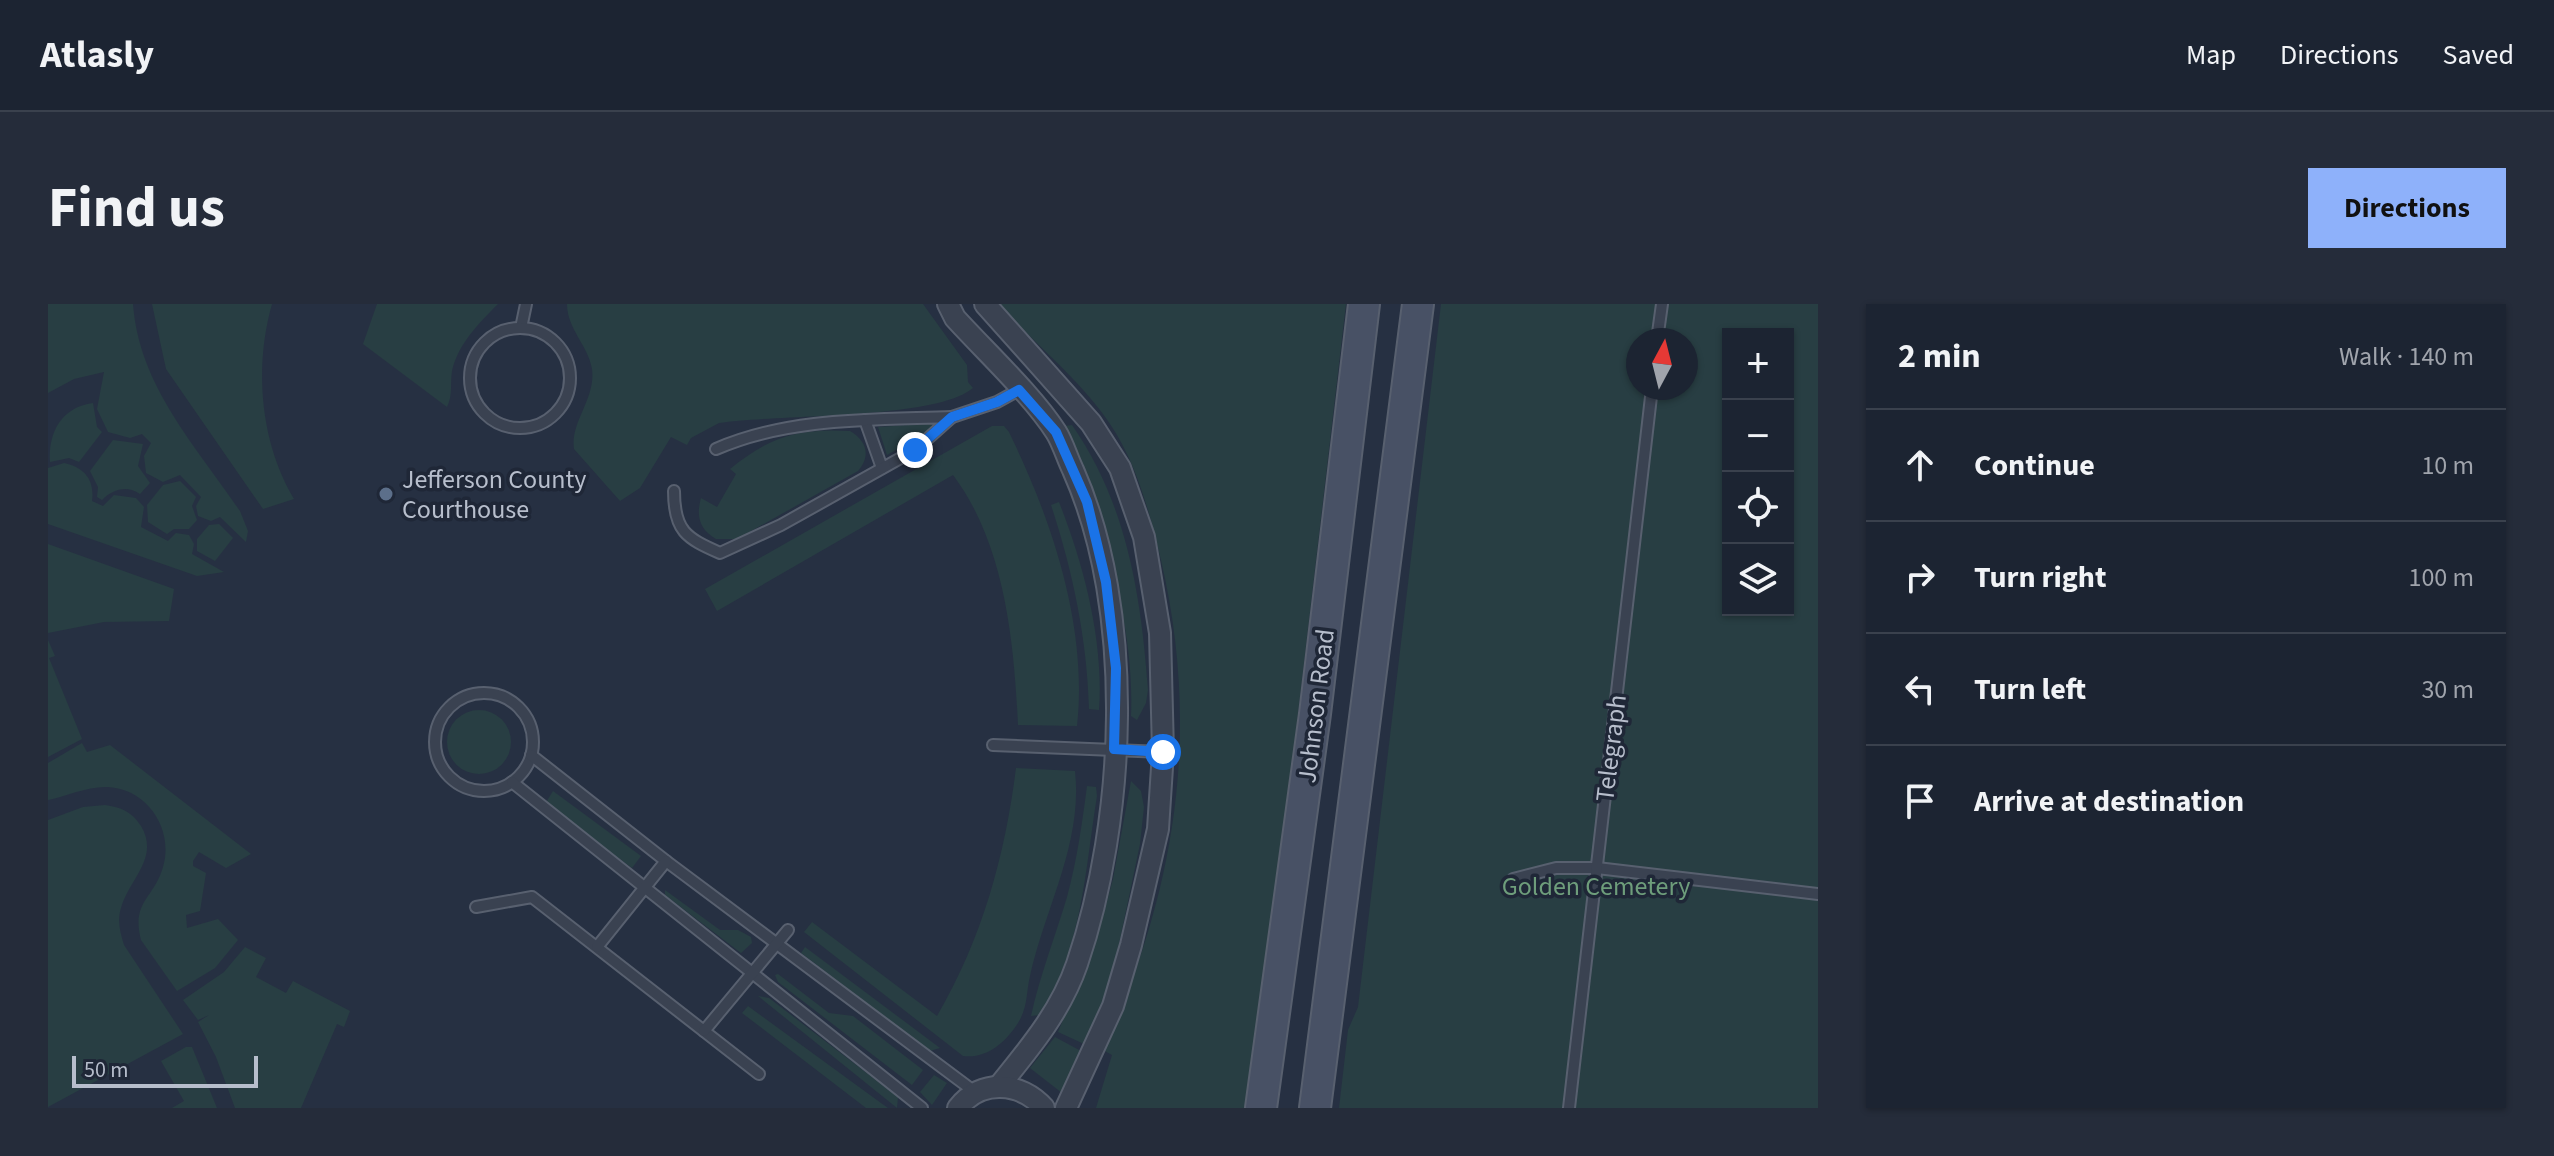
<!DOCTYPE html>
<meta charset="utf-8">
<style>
:root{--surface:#1c2432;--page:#252c3a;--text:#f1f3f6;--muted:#a0a4ac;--line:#3a414d;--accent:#8eb1fa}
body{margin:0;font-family:"Source Sans 3",sans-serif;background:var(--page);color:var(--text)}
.controls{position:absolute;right:24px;top:24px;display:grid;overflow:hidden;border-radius:0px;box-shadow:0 2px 6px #0004}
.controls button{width:72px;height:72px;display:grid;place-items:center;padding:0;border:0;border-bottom:2px solid var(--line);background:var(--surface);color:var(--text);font:40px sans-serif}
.compass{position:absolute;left:1578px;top:24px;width:72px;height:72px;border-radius:50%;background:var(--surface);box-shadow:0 2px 6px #0004;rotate:7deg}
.scale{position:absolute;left:24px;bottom:20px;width:186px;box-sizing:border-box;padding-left:8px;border:4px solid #b7becc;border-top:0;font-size:22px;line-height:28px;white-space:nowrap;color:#b7becc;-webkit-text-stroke:6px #1f2737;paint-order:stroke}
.stop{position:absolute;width:24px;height:24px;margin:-18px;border:6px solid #1a73e8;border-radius:50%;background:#fff}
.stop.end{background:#1a73e8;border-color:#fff;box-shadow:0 2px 8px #0008}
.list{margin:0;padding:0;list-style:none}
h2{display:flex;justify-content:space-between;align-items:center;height:104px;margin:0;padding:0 32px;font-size:34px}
h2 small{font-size:26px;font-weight:400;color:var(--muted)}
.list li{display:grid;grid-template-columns:52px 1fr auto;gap:24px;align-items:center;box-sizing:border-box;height:112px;padding:0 32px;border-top:2px solid var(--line)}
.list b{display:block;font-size:30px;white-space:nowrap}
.list em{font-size:26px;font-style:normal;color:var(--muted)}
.icon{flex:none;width:44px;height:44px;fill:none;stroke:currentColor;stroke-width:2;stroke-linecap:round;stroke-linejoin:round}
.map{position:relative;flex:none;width:1770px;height:804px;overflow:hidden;border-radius:0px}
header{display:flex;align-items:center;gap:48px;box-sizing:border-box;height:112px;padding:0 40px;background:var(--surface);border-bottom:2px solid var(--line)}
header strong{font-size:38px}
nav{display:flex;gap:44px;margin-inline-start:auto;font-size:28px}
.intro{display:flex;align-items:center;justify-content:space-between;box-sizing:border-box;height:192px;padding:0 48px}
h1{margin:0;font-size:56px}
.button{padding:20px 36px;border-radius:0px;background:var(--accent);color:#111;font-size:28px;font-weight:700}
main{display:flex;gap:48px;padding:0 48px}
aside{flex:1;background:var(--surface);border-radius:0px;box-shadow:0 2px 6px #0004}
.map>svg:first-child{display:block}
.green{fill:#283e43;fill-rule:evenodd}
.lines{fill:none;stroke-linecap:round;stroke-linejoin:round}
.lane-casing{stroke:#58606f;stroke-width:14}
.street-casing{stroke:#58606f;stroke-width:24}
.secondary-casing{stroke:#58606f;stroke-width:34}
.lane{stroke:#3a4251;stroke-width:10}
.street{stroke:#3a4251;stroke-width:20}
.secondary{stroke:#485165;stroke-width:30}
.route{stroke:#1a73e8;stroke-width:10}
.service-dot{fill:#5c6f8a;stroke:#1f2737;stroke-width:3}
.labels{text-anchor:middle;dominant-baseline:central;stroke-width:7;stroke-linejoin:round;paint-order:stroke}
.poi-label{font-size:26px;fill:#b7becc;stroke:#1f2737;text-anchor:start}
.street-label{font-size:26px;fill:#b7becc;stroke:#1f2737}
.park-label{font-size:26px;fill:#6e9d7b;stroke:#1f2737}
</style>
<header>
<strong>Atlasly</strong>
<nav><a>Map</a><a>Directions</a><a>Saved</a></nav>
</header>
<div class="intro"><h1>Find us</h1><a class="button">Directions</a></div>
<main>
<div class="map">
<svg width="1770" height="804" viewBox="0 0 1770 804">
<rect width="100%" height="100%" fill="#263042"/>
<g class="green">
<path d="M0 0H85C91 82 148 142 192 207L200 227 198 238 172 213 163 217 150 212 148 202 153 193 132 171 115 178 98 169 96 152 103 139 94 130 82 134 60 128 49 105 56 68 26 75 0 89Z"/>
<path d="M104 0H224C206 63 212 138 246 195L215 205 118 65Z"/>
<path d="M329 0H450C431 19 410 40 404 67 402 80 405 91 399 103L315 40Z"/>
<path d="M519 0H875L919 61 920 78 925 84C887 116 728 110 671 119L643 134 639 141 623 133 592 184 572 197 526 145C522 118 548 95 544 65 540 41 519 25 519 0Z"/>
<path d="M951 0H1298L1235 539 1197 804H1048L1064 751 1055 746C1128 587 1153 428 1113 256 1102 210 1089 160 1062 120 1032 75 987 41 951 0Z"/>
<path d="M1393 0H1770V804H1291L1300 726 1310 703ZM1680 30H1740V306H1680ZM1590 36H1638V84H1590Z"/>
<path d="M45 99 49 123 54 128 31 158 21 154 2 158C0 128 14 103 45 99Z"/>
<polygon points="889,119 890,122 839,151 830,123"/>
<path d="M1024 121C1079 200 1093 291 1100 386L1098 399 1089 416 1083 412C1087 313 1052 217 1014 128L1017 122Z"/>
<path d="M944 122H956L961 128C1004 216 1040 323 1029 422L970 421C966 338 957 240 905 171L669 307 657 285Z"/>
<path d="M802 127C819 137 823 152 810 167L689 235H668C651 225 648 212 653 194L669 203 688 170 682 165C722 132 751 124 802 127Z"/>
<path d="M65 136 95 140 90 162 102 179 92 190C79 181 65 185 54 196L49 193 50 183 42 167Z"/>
<path d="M16 159C36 163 47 176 44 197L55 202 66 191 88 194 96 203 93 223 120 237 128 229 141 231 146 240 144 250 176 268 149 272 0 220V164Z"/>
<polygon points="132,177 148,193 144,202 149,216 141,225 126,225 119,230 100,218 99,201 115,181"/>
<path d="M1011 198C1036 261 1056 338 1051 406L1041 405C1039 335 1025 268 1003 201Z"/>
<polygon points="171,220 185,234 167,257 149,247 149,235 161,221"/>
<polygon points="0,240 126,285 121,317 56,318 0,329"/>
<polygon points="0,336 7,352 1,354 34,435 0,453"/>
<circle cx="431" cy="438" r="32"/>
<path d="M34 439 39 448 62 441 203 550 178 564 151 548 145 557V562L158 569 152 607 138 611 139 624 170 615 190 636 167 664 129 687 93 636C83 597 106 595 115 563 126 526 100 485 60 483 40 482 19 492 0 496V459Z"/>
<path d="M968 464 1027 467C1035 539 997 604 982 672 978 689 980 703 970 719 958 738 939 755 915 752L756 628 764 618 889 712C934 635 957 552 968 464Z"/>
<polygon points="1083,477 1093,487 1096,503 1092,540 1060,693 1036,740 1010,728 1050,630 1065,575"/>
<path d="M1039 482 1048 483 1049 492C1037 566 1034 648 991 711L983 712C992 671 1007 633 1019 593 1029 556 1034 520 1039 482Z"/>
<polygon points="505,487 593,552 584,564 497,500"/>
<path d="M57 501C73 503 84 508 93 522 112 554 81 575 73 604 69 616 72 628 76 641L135 730 0 803V516L35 503Z"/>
<polygon points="617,586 672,626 690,626 703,633 704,639 693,649 617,591"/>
<polygon points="197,643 218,654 208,673 238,689 245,677 302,707 296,723 289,720 253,804 187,804 168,753 150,718 161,711 150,716 135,696 176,668"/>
<polygon points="757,643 892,744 882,747 753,649"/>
<polygon points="730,670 781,709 805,712 875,766 864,781 730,678 727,671"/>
<polygon points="710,692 721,694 850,793 849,804"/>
<polygon points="700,702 833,799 840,804 818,804 694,709"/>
<polygon points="1007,733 1033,747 1014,789 982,764"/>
<polygon points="138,743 144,743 169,804 124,804 136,797 113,757"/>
<polygon points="886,771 899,779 884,801 872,788"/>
</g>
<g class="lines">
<g class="lane-casing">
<g id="lane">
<polyline points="473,24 478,0"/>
<circle cx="472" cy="74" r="50"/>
<polyline points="1609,36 1614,0"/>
<polyline points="904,113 949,98 971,86"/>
<polyline points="817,116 834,164"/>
<path d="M626 187C626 227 638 234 672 249L733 221 867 146 904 113C826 116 741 113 668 145"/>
<circle cx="436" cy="438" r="49"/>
<polyline points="945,441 1115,448"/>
<polyline points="483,451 618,557 927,788"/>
<polyline points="464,478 874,804"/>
<polyline points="1465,575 1508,564 1549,564 1770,590"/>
<polyline points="428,603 484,593 711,770"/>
<polyline points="549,643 618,557"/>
<polyline points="656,727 740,626"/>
<polyline points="1521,804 1604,84"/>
</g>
</g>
<g class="street-casing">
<g id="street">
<path d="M900 0 907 14C937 47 985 92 1008 128 1015 139 1019 154 1025 166 1088 307 1078 516 1029 660 1013 707 981 745 951 782"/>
<polyline points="937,0 1043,119 1072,164 1096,233 1112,329 1115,448 1110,525 1083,641 1065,702 1018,804"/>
<path d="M910 804C933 774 973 778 996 804"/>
</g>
</g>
<g class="secondary-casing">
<g id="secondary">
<polyline points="1213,804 1267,410 1316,0"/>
<polyline points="1267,804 1370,0"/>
</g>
</g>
<use href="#lane" class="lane"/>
<use href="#street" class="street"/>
<use href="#secondary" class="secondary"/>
</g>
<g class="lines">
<polyline class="route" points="867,146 904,113 949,98 971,86 1008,128 1039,198 1058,278 1068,364 1066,445 1115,448"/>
</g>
<circle class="service-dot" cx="338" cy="190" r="8"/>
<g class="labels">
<g class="poi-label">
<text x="354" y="175">Jefferson County<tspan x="354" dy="30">Courthouse</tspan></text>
</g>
<g class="street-label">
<text transform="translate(1268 402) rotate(-83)">Johnson Road</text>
<text transform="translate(1563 444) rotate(-83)">Telegraph</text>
</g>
<g class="park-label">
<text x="1548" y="582">Golden Cemetery</text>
</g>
</g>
</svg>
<div class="controls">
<button>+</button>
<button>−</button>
<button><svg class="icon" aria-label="locate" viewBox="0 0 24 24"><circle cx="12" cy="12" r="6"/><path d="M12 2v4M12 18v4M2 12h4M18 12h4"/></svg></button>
<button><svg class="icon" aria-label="layers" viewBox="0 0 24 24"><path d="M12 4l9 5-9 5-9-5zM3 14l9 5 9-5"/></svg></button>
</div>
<svg class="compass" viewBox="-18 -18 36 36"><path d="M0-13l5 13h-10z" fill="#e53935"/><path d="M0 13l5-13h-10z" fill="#a0a4ac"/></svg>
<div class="scale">50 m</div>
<div class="stop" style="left:1115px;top:448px"></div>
<div class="stop end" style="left:867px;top:146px"></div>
</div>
<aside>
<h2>2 min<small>Walk · 140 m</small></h2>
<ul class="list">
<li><svg class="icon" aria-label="ahead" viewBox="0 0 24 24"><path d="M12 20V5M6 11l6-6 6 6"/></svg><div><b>Continue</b></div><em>10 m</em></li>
<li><svg class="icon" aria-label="right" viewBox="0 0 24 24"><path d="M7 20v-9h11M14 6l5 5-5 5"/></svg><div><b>Turn right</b></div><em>100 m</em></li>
<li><svg class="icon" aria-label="left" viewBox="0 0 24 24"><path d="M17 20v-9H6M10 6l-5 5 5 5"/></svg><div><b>Turn left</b></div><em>30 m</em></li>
<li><svg class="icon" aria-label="arrive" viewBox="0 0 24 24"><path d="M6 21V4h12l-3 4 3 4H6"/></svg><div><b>Arrive at destination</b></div></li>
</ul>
</aside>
</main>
